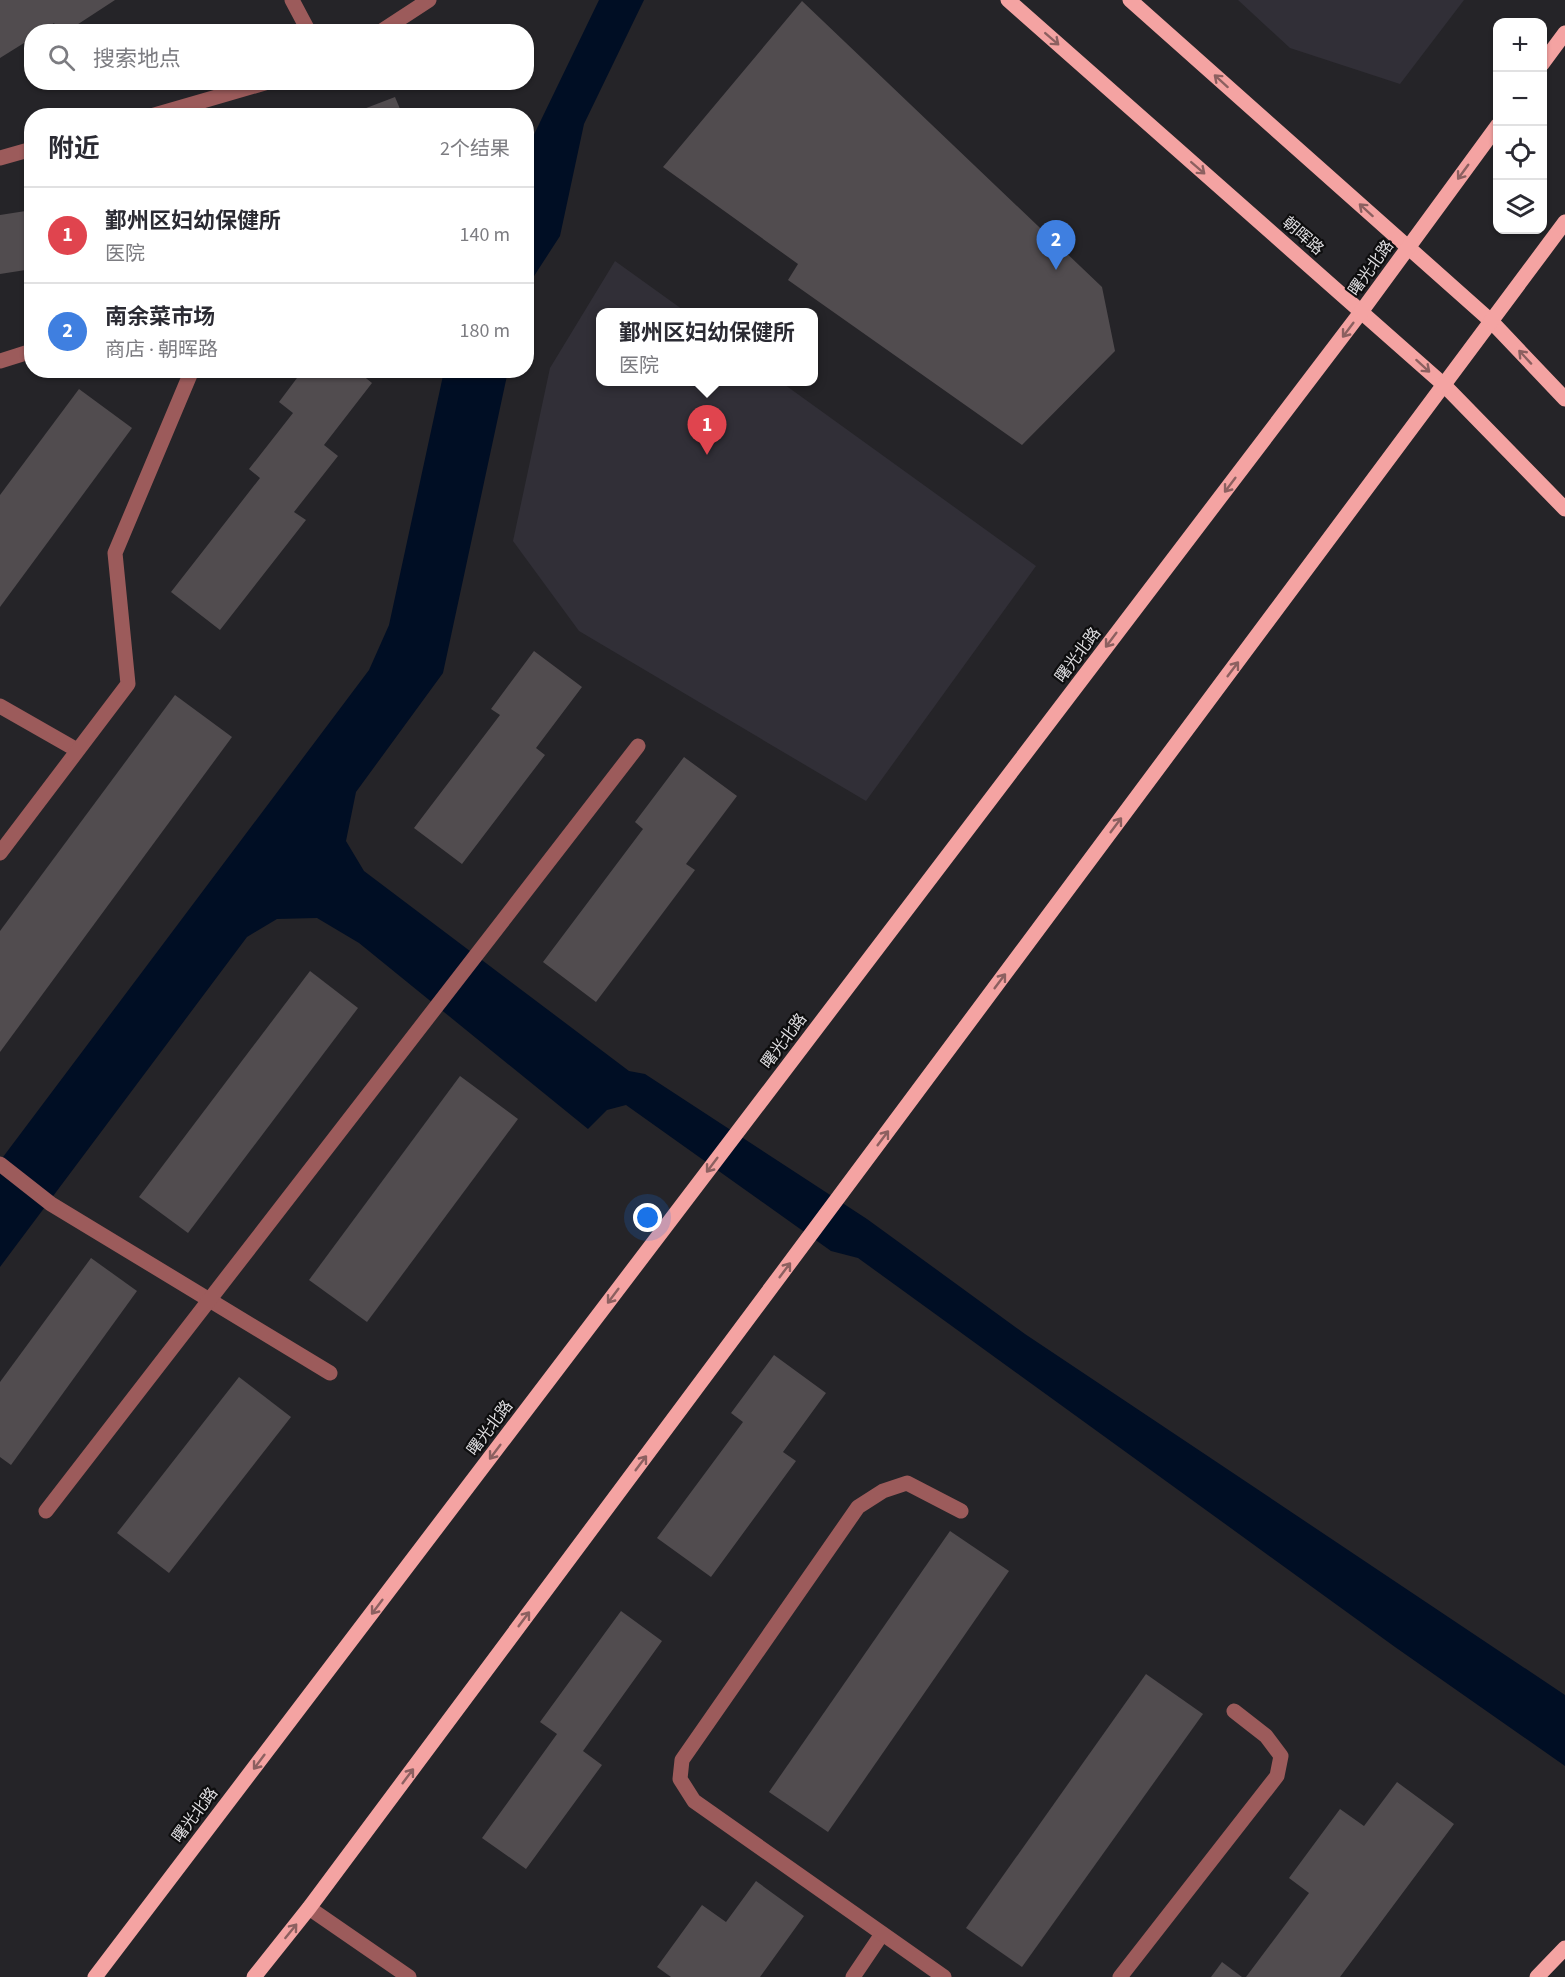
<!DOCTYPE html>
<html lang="zh">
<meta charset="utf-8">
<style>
:root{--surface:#fff;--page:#f2f2f3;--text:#2b2b33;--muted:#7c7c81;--line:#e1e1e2;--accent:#865e5c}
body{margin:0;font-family:"Source Sans 3","Noto Sans SC",sans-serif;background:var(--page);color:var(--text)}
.controls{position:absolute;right:18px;top:18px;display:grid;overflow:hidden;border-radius:12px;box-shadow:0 2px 4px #0004}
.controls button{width:54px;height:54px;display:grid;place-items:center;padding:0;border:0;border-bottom:2px solid var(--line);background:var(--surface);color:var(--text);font:30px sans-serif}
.you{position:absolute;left:648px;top:1218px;width:21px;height:21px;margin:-15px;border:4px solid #fff;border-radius:50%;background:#1a73e8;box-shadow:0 0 0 9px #1a73e833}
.badge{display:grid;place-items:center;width:39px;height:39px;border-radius:50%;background:var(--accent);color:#fff;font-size:20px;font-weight:700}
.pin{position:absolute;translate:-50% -50px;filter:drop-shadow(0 2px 3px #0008)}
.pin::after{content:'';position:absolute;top:32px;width:21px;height:18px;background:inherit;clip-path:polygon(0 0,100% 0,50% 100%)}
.popup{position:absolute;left:596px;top:308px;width:222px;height:78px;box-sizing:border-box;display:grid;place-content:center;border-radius:12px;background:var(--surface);filter:drop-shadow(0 2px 4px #0005);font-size:20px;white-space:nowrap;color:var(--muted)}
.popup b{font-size:22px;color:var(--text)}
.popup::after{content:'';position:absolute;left:50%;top:100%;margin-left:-12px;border:12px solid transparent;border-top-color:var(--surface)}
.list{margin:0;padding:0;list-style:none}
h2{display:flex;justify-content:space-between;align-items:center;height:78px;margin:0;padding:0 24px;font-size:26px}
h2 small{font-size:20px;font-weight:400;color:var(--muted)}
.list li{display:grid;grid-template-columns:39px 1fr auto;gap:18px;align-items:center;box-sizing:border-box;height:96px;padding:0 24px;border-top:2px solid var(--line)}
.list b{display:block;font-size:22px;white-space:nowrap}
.list p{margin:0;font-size:20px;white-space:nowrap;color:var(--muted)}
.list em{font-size:20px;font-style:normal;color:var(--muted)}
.icon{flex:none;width:33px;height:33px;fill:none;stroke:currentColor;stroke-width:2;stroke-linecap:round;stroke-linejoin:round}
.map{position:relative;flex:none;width:1565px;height:1977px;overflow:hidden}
.search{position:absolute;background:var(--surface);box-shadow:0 2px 4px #0004;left:24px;top:24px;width:510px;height:66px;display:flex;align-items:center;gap:15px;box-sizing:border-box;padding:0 21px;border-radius:24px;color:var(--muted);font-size:22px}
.panel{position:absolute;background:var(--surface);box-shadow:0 2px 4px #0004;left:24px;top:108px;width:510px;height:270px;border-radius:24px}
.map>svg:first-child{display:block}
.built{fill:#312f37}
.water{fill:#000e24}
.building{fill:#514c4f}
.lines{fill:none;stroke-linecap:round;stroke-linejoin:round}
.minor{stroke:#9c5b5b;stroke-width:15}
.major{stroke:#f4a3a2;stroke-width:15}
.oneway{stroke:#8c6060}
.labels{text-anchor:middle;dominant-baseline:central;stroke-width:4.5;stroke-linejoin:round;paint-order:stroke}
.street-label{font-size:16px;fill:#dddcdf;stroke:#0e0e0f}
</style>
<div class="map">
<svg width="1565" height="1977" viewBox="0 0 1565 1977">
<rect width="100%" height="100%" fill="#252428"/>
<g class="built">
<polygon points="1238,0 1464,0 1400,84 1290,48"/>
<polygon points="615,261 686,312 600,312 600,382 781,382 1036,566 866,801 579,631 513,541 550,368"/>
</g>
<g class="water">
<polygon points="599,0 644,0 584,124 560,236 527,287 527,149"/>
<polygon points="444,371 508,371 443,673 356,792 346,841 364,871 629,1071 645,1074 867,1219 1025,1334 1565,1695 1565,1766 1395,1647 858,1258 831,1251 626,1105 607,1110 588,1129 359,943 317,918 277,919 247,937 0,1267 0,1161 369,670 389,625"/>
</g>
<g class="building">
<polygon points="0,0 115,0 66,32 59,32 54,23 42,32 32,32 32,38 0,58"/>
<polygon points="802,1 1102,287 1115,351 1022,445 788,280 798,264 663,167"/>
<polygon points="395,97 403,116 348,116 348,115"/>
<polygon points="32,210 32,269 0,274 0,215"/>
<polygon points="303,370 356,370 372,383 324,445 338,456 294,512 306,520 220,630 171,592 260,478 249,469 293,413 279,402"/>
<polygon points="79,389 132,428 0,607 0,495"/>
<polygon points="534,651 582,687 536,748 545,755 462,864 414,828 500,715 491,709"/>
<polygon points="175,695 232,737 0,1052 0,931"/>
<polygon points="684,757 737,796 686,864 695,870 596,1002 543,962 643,829 635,822"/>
<polygon points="310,971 358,1008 188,1233 139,1197"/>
<polygon points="460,1076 518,1119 367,1322 309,1280"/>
<polygon points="91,1258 137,1291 11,1465 0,1457 0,1382"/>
<polygon points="774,1355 826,1393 783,1452 796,1461 711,1577 657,1538 743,1422 731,1413"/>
<polygon points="239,1377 291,1417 169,1573 117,1533"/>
<polygon points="950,1531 1009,1571 828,1832 769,1792"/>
<polygon points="621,1611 662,1641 583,1751 602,1765 526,1869 482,1838 557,1734 540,1722"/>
<polygon points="1146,1674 1203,1714 1022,1967 966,1928"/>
<polygon points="1397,1782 1454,1824 1340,1977 1246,1977 1309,1893 1289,1878 1340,1809 1364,1826"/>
<polygon points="756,1881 804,1916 760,1977 671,1977 657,1967 702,1905 726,1922"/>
<polygon points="1222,1962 1242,1977 1211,1977"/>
</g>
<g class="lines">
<g class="minor">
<polyline points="292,0 309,32"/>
<polyline points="380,32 429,0"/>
<polyline points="151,116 268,82"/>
<polyline points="0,158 32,149"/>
<polyline points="0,361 32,351"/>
<polyline points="0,706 77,750"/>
<polyline points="0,853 128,684 115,553 192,370"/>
<polyline points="0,1164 51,1204 330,1373"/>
<polyline points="46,1511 638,746"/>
<polyline points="309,1908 409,1977"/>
<polyline points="853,1977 882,1934"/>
<polyline points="944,1977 694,1801 680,1779 682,1760 858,1507 883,1491 907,1483 961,1511"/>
<polyline points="1120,1977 1277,1776 1281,1756 1266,1736 1234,1711"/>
</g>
<g class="major">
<polyline points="1008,0 1444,385 1565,509"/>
<polyline points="1130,0 1491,321 1565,399"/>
<polyline points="1542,64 1565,33"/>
<polyline points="95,1977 1361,312 1498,125"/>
<polyline points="254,1977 309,1908 1565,222"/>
<polyline points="1537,1977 1565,1948"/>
</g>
</g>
<defs><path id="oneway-shaft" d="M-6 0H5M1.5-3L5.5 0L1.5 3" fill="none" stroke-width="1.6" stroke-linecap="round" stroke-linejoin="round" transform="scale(1.5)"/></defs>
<g class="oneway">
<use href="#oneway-shaft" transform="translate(1052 39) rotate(41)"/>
<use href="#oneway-shaft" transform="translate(1221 81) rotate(-138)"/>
<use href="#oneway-shaft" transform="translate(1198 168) rotate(41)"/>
<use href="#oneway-shaft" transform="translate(1463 172) rotate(126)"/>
<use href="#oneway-shaft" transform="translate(1366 210) rotate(-138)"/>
<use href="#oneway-shaft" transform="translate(1348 330) rotate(127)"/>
<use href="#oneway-shaft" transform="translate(1525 357) rotate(-133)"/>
<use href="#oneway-shaft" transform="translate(1423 366) rotate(42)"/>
<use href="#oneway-shaft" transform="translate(1230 485) rotate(127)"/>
<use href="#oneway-shaft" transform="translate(1111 640) rotate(127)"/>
<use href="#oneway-shaft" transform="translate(1233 669) rotate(-53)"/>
<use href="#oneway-shaft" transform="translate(1116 825) rotate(-53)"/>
<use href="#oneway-shaft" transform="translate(1000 981) rotate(-53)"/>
<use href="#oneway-shaft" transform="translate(883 1138) rotate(-53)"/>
<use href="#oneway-shaft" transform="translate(712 1165) rotate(127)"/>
<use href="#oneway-shaft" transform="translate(785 1270) rotate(-53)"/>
<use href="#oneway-shaft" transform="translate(613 1296) rotate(127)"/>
<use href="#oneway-shaft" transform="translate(495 1452) rotate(127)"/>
<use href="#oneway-shaft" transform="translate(641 1463) rotate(-53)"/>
<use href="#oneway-shaft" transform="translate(377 1607) rotate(127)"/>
<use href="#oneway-shaft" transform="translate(524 1619) rotate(-53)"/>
<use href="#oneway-shaft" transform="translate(259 1762) rotate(127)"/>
<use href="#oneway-shaft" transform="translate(408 1776) rotate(-53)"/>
<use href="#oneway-shaft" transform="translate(291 1931) rotate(-51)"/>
</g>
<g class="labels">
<g class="street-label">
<text transform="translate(1303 236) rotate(41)">朝晖路</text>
<text transform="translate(1371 268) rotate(-54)">曙光北路</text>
<text transform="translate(1078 655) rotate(-53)">曙光北路</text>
<text transform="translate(784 1041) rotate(-53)">曙光北路</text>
<text transform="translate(490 1428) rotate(-53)">曙光北路</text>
<text transform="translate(195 1815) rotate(-53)">曙光北路</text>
</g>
</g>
</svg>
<div class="controls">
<button>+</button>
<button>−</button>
<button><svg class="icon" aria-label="locate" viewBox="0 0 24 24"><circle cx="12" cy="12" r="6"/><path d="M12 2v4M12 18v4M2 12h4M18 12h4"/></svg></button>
<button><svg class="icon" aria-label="layers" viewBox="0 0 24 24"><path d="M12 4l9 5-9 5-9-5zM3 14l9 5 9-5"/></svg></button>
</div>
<div class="you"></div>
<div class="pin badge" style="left:707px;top:455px;background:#e0444e">1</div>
<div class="popup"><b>鄞州区妇幼保健所</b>医院</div>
<div class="pin badge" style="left:1056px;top:270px;background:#3f7fe0">2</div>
<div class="search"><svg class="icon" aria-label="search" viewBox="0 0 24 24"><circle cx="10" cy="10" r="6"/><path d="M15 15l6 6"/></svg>搜索地点</div>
<section class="panel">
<h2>附近<small>2个结果</small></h2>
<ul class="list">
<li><span class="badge" style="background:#e0444e">1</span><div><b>鄞州区妇幼保健所</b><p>医院</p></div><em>140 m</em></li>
<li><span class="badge" style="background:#3f7fe0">2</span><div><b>南余菜市场</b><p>商店 · 朝晖路</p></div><em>180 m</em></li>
</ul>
</section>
</div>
